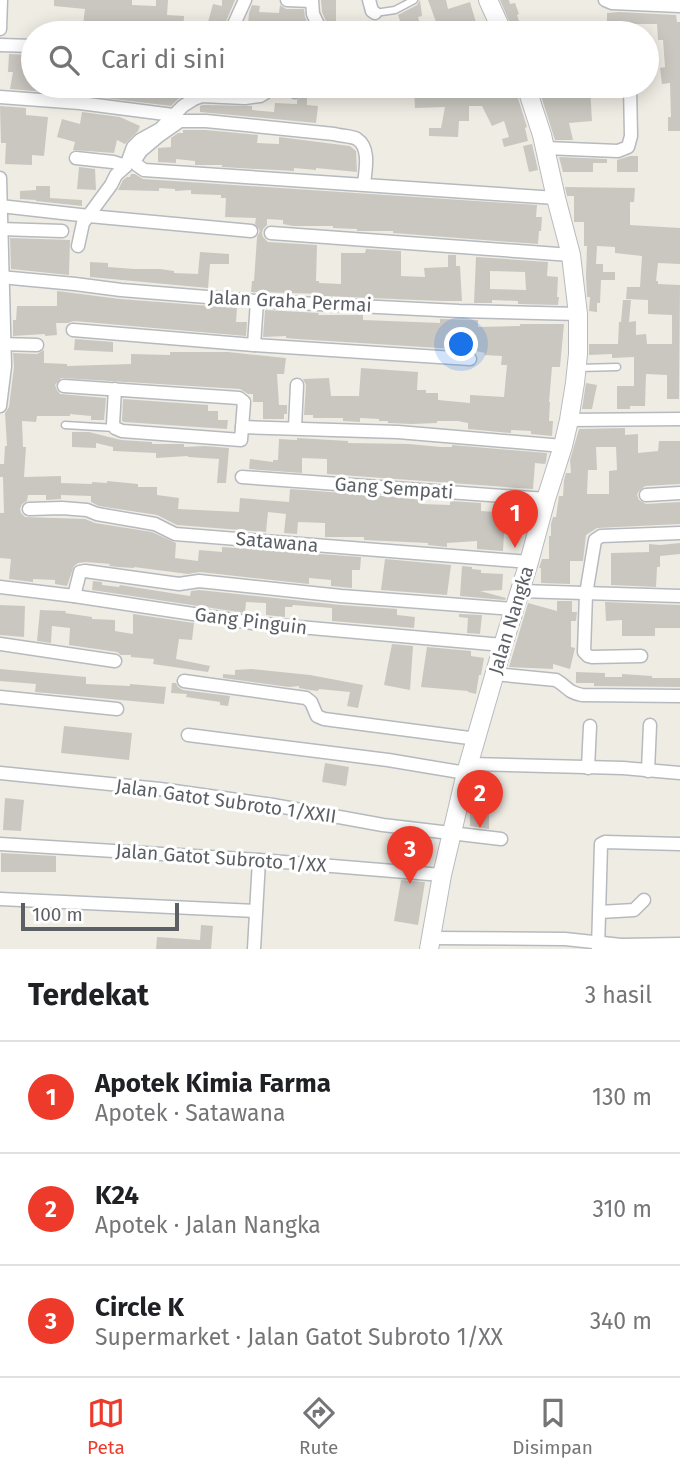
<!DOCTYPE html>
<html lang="id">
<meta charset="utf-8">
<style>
:root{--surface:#fff;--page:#f6f6f6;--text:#202124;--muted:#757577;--line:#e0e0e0;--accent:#ee3a2a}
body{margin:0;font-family:"Fira Sans",sans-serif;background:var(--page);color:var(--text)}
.scale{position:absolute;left:21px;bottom:18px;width:158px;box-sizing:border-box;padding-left:7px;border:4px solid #5c6065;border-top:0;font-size:19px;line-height:24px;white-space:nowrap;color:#5c6065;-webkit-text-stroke:5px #fff;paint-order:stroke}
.you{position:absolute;left:462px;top:345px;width:24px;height:24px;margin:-18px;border:5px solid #fff;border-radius:50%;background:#1a73e8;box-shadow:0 0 0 10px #1a73e833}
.badge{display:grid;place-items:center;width:46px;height:46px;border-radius:50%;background:var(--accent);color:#fff;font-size:23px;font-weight:700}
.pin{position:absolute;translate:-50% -58px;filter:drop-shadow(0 2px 4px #0008)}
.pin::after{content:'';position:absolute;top:37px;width:24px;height:21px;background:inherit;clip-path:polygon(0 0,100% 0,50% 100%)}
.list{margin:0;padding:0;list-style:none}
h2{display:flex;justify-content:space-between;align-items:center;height:91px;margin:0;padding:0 28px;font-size:30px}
h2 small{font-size:23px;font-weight:400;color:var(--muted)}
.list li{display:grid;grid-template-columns:46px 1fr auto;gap:21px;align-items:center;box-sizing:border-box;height:112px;padding:0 28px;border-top:2px solid var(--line)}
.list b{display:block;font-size:26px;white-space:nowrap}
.list p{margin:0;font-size:23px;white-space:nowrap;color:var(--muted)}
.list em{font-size:23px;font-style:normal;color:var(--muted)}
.icon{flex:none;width:38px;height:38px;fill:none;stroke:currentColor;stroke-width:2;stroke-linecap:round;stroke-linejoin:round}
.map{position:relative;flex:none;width:680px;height:949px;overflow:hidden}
.search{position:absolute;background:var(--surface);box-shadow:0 4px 18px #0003;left:21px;right:21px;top:21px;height:77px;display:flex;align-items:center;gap:18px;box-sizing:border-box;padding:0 24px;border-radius:38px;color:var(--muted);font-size:26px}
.sheet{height:427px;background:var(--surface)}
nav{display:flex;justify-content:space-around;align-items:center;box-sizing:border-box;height:98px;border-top:2px solid var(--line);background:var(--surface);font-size:19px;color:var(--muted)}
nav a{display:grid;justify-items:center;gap:4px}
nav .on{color:var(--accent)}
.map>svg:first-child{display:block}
.building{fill:#cac7c1;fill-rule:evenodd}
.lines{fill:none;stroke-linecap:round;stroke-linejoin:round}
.lane-casing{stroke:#b6babe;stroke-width:9}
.street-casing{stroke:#b6babe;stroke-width:15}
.secondary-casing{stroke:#b7bbc0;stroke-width:20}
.lane{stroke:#fff;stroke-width:6}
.street{stroke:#fff;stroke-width:12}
.secondary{stroke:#fff;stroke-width:18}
.labels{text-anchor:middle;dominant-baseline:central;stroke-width:6;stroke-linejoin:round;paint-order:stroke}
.street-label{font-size:19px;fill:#5c6065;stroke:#fff}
</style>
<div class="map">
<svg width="680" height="949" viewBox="0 0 680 949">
<rect width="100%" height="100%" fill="#efece4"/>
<g class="building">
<polygon points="54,0 132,0 132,5 156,6 156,0 168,0 167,15 184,16 183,33 82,32 85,9 54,6"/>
<polygon points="222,0 235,0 221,33 205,33 213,4 222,6"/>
<polygon points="321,0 336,0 336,24 381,23 381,33 331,33 322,12"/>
<polygon points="420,0 422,16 418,17 423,33 401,33 401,24 398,15 417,5"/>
<polygon points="428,0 446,0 448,9 470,2 479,33 449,33 446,27 439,30"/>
<polygon points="500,0 509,0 510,4 515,3 519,14 517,15 523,33 514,33"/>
<polygon points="252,5 260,6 259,12 279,13 280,5 286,9 304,9 305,17 312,33 240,33 244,23 248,24 249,13"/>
<polygon points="619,12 676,15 677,22 680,22 680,131 668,131 668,117 671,117 670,83 662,84 660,68 665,67 663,40 658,40 657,24 624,24 624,22 607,23 607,13"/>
<polygon points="9,54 33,55 33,86 46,86 46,92 10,89 13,72 8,72"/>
<polygon points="73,86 200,86 200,88 178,99 171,106 73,94"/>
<polygon points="304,86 307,86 307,105 318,106 316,123 200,112 200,106 203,105 252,106 252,110 274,112 275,103 297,104 297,100 303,96"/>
<polygon points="472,86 514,86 527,127 525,128 528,141 504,147 502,139 509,137 504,121 492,126 482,106 469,106 469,121 459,121 458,137 429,136 429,128 441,128 445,107 415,108 414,90 428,90 428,96 454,95 454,98 477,97"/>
<polygon points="538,86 590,87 592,121 569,123 573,140 555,140"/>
<polygon points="0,106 26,108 26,115 48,117 44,156 32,155 32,165 5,164 6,143 1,143"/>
<polygon points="82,112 120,117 140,126 138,131 125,144 117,140 114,153 73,150 75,142 57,137 62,119 80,124"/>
<polygon points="183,130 206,130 258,135 257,143 279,144 279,137 350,146 356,151 357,172 316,168 316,170 294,168 294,171 222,167 222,165 195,165 195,161 176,159 176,163 158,162 158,148 171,147 171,138 178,133 183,133"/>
<polygon points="532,144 538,170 529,172 523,146"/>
<polygon points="630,156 638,156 638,172 617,172 617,160"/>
<polygon points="559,157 607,159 607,163 593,163 593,172 563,172"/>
<polygon points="79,167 95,169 96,190 77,189"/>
<polygon points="131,174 135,174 143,179 537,205 536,217 542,217 541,231 539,231 538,244 393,233 393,231 357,231 357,229 333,228 333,226 293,226 283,224 283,220 267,219 267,225 263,229 262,233 263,237 268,242 317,245 316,281 319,281 319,283 341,284 341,253 365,253 366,249 401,251 401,276 425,277 424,268 448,267 448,255 456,255 456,266 460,266 462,301 442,301 323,296 323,294 251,292 252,281 254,281 257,237 260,231 255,224 256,218 225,217 226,198 221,198 221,195 191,194 191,190 175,191 175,189 159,188 159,191 118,190 123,180 127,177 130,177"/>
<polygon points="36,186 50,186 50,198 82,200 82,206 36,201 36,200 20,199 20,191 36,190"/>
<polygon points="565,187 635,188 634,202 630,202 630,225 680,228 680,264 658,263 656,281 658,281 658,284 680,285 679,399 667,399 667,375 646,374 645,406 630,406 630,409 617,409 617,386 634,386 634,357 612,358 612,354 589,355 589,344 618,344 619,322 621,322 623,300 631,300 629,322 636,321 636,335 646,334 647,344 672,344 672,315 648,314 648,300 626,299 627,287 640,287 642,256 615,253 615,247 597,246 596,264 603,264 603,272 615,272 615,280 601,280 600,303 597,303 597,312 589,311 590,297 587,297 586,275 587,246 584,246 584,222 574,222 574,196 567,196"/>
<polygon points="10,238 70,240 69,275 11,269"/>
<polygon points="200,252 229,254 229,264 210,264 208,288 90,277 90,262 108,263 108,267 134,269 160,269 174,271 174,273 198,274"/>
<path d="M476 257 548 262 547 276 558 277 557 297H559L558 305 518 304V301L492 300V303H474ZM490 271 525 272 526 290 490 289Z"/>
<polygon points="57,291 120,299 237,308 236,322 247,322 246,336 74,321 68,323 56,323 57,335 45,336 45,334 13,336 13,320 16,320 17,306 57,306"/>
<polygon points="265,310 319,313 318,315 363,315 363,320 440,323 440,319 478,320 478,327 520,326 520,324 564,324 560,367 552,367 549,402 550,402 549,421 553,421 552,436 531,434 531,431 511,430 511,433 468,429 468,423 458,421 437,421 437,423 413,424 388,423 388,421 379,421 379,419 360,418 360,422 343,421 343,418 313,418 313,415 304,415 306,385 303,379 329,378 331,396 359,396 361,368 418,372 417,390 426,390 426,393 438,393 438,400 470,403 470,395 504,397 507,365 501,365 502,356 484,355 485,353 471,350 297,339 286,338 286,336 263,337"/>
<polygon points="75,339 113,342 113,352 74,350"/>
<polygon points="44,350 44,363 67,364 67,366 131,364 131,354 170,355 170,352 228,352 286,358 284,374 277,374 279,405 287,405 287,414 284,414 284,419 263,419 263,402 253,402 253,394 248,394 240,389 61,378 55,385 57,390 60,394 106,398 104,420 91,420 91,416 70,414 70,416 37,416 36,422 22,421 23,447 26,447 24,477 61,476 61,483 92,484 92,482 107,483 107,481 138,484 138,487 157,487 157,495 179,498 178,509 239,512 240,498 289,502 290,489 422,499 421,504 450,505 450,501 481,503 481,511 497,512 498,504 526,506 526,510 521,510 520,524 508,524 508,533 504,533 503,551 477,549 477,541 447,543 447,547 428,545 428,543 364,540 364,537 325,537 325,523 298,522 297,534 284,533 286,514 268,512 266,532 177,525 157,515 99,506 91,502 91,496 61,495 61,499 46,500 46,495 28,495 27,501 22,504 20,509 21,513 25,517 85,519 95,523 152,532 176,543 175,558 198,561 199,550 222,552 222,547 361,557 360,570 352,570 352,588 331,586 331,580 309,578 309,584 200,572 188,574 134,567 134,568 118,567 109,566 110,564 86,562 78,563 74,566 67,586 55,584 55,580 33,579 33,582 9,579 11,559 0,558 0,513 4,513 3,477 0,477 0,464 4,464 5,446 7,446 5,413 9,407 14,367 13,353 37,354"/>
<polygon points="586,383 597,385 592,409 582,409"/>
<polygon points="123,399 208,405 208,411 218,411 218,420 228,420 227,429 124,422 122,421"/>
<path d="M625 428V435L638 434V453L658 451 659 441H680V484L645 486 639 491 637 495 639 500 646 504 680 502V524L597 528 586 535 583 561H570V584L541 583V568H539L542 559H549V536H551V524L553 517H556L559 496H563L564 480 566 473H571L570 460 579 429ZM596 447H616L617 470 609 471V494H587L588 470H597Z"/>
<polygon points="72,432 89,432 121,440 152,442 152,444 184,444 184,447 205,446 229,448 226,483 217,483 219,459 188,457 188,456 156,458 156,453 113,451 113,447 96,443 96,448 72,447"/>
<polygon points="297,438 348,441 348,443 409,444 441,447 452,447 452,445 547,453 546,462 545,464 535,463 533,489 327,474 327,459 302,458 302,473 249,469 250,459 273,462 273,460 278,460 279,439 297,440"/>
<polygon points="680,543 680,554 660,556 660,567 657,567 656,587 611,585 611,553 649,552 649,544 660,545"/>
<polygon points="385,559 451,565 447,595 381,590"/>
<polygon points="462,566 472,567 472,569 481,570 481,573 503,574 502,590 480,591 506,598 505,600 460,596"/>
<polygon points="93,581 102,582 102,585 119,587 120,585 190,596 191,591 199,590 340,605 397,609 397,615 415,617 414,628 332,621 332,608 293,605 292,607 285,607 285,617 266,615 266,603 246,602 245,613 92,590"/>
<polygon points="557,601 572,601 572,612 577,612 576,621 571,621 571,647 575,648 570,669 553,664 553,669 509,667 528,603 557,611"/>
<polygon points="605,602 680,605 680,628 655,628 655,636 622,636 622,620 606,621"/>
<polygon points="0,605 25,606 24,637 0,635"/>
<polygon points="40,610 66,611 65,613 92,617 92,619 115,620 115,631 133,634 133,614 194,623 192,640 179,639 176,659 210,666 208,672 153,664 154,659 131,657 131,655 121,655 117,652 69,645 70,628 52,626 51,643 37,641"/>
<polygon points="459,614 482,615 480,634 467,633 468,618 459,617"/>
<polygon points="392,644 413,646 410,690 384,685"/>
<polygon points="427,647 471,651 471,656 484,658 481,675 479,675 476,694 468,692 468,691 421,687"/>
<polygon points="0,669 86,677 86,684 130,686 130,684 166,687 164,704 35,692 36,684 0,681"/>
<polygon points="252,669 310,675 363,685 358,708 347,706 350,692 319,689 318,691 310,690 299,688 299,686 289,687 223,678 223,674 235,675 235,670"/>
<polygon points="576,672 605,673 605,677 622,677 622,674 652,676 652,678 680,678 680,687 594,686 594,683 576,683"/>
<polygon points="172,683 176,683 178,687 183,690 230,696 228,706 220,705 220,702 186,697 187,694 171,693"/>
<polygon points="64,726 132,733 129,760 61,753"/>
<polygon points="325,763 349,767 346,786 322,782"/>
<polygon points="5,798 24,800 21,831 3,830"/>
<polygon points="470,812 489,812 489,829 470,826"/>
<polygon points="1,853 56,856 56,872 1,872"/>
<polygon points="401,880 425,882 418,925 394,921"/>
<polygon points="201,925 213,926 211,949 156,949 157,937 200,940"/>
</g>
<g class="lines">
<g class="lane-casing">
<g id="lane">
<polyline points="375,13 395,10 414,0"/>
<polyline points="578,368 617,367"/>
<polyline points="65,425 115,428"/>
</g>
</g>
<g class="street-casing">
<g id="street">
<polyline points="287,0 311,1"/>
<polyline points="312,0 313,14 322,33"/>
<polyline points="369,0 372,11 375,13"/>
<polyline points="605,0 612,3 680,6"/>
<polyline points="0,29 1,0"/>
<polyline points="230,33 245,0"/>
<polyline points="0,45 33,46"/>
<polyline points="295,86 295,92"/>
<polyline points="0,97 80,103 173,115"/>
<polyline points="545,148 618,151 628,147 631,136 630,86"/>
<polyline points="76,158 113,162 126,166"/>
<polyline points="0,178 5,366 0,406"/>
<path d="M364 184C365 172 371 148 357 139 352 136 341 136 334 134L206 121H180L160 135 141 151 135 160 137 165 144 170 556 198"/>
<polyline points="0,206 89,216 251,231"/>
<polyline points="0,229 62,231"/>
<polyline points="271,233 571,255"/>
<polyline points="78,246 83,223 111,185 116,175 126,166 133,147 140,140 160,129 183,106 194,99 202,96 245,98 260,96 265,93 268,86"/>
<polyline points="0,277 75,284 121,290 257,301 459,311 578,314"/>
<polyline points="73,330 254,345 470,359"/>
<polyline points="0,344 37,345"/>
<polyline points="254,345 257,301"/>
<polyline points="64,386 239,398 244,402 241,440 122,431 115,428 113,424 115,389"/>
<polyline points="569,420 680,419"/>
<polyline points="242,427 398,432 563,446"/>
<polyline points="295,427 297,385"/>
<polyline points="242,477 546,499"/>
<polyline points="646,495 680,493"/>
<polyline points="29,509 62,508 87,510 97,514 155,524 175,534 529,562"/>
<polyline points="0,587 74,596 253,623 503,645"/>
<polyline points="520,591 680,596"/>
<polyline points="74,596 80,572 85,571 179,584 199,581 341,596 514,609"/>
<polyline points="0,644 115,661"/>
<polyline points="641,656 592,657 588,656 584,652 586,594 595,540 601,536 680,533"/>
<path d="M494 674 556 680C568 687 567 692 582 695L680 696"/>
<polyline points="184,681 306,698 311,702 317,716 324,719 477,739"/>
<polyline points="0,697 117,709"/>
<polyline points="188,735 388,760 466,773"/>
<polyline points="470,764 623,768 680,773"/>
<polyline points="588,768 590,726"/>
<polyline points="648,771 650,725"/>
<polyline points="0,773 160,789 273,805 383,825 501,839"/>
<polyline points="0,844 259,860 442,875"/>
<polyline points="0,899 256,911"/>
<polyline points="600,912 634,910 644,900"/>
<polyline points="431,938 565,939 621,945 680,944"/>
<polyline points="254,949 259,860"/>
<polyline points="598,949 601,844 605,842 680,844"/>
</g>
</g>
<g class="secondary-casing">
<g id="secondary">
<polyline points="488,0 503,33"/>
<polyline points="429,949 442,875 466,773 503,645 529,562 546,499 563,446 569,420 575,383 578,354 578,314 571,255 556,198 542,135 526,86"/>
</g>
</g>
<use href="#lane" class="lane"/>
<use href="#street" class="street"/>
<use href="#secondary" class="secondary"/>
</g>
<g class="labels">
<g class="street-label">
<text transform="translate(290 301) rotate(3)">Jalan Graha Permai</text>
<text transform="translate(394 488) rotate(4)">Gang Sempati</text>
<text transform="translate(277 542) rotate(5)">Satawana</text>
<text transform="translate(511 620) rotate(-73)">Jalan Nangka</text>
<text transform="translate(251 621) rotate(7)">Gang Pinguin</text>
<text transform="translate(226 801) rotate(8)">Jalan Gatot Subroto 1/XXII</text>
<text transform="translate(221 858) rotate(4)">Jalan Gatot Subroto 1/XX</text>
</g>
</g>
</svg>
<div class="scale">100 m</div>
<div class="you"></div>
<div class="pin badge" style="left:515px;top:548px">1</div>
<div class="pin badge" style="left:480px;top:828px">2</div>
<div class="pin badge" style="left:410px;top:884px">3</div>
<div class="search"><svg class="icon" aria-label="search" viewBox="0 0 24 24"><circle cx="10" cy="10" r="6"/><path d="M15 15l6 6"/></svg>Cari di sini</div>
</div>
<section class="sheet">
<h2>Terdekat<small>3 hasil</small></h2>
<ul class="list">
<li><span class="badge">1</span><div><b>Apotek Kimia Farma</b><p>Apotek · Satawana</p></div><em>130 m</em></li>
<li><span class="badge">2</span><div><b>K24</b><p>Apotek · Jalan Nangka</p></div><em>310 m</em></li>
<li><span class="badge">3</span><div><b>Circle K</b><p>Supermarket · Jalan Gatot Subroto 1/XX</p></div><em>340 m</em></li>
</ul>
</section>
<nav>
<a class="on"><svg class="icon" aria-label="map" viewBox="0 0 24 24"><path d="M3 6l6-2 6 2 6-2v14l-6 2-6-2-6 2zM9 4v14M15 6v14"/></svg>Peta</a>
<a><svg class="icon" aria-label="directions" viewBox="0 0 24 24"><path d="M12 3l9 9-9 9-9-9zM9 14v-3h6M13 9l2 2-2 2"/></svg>Rute</a>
<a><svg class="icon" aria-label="saved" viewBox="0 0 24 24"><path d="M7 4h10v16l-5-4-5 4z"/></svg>Disimpan</a>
</nav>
